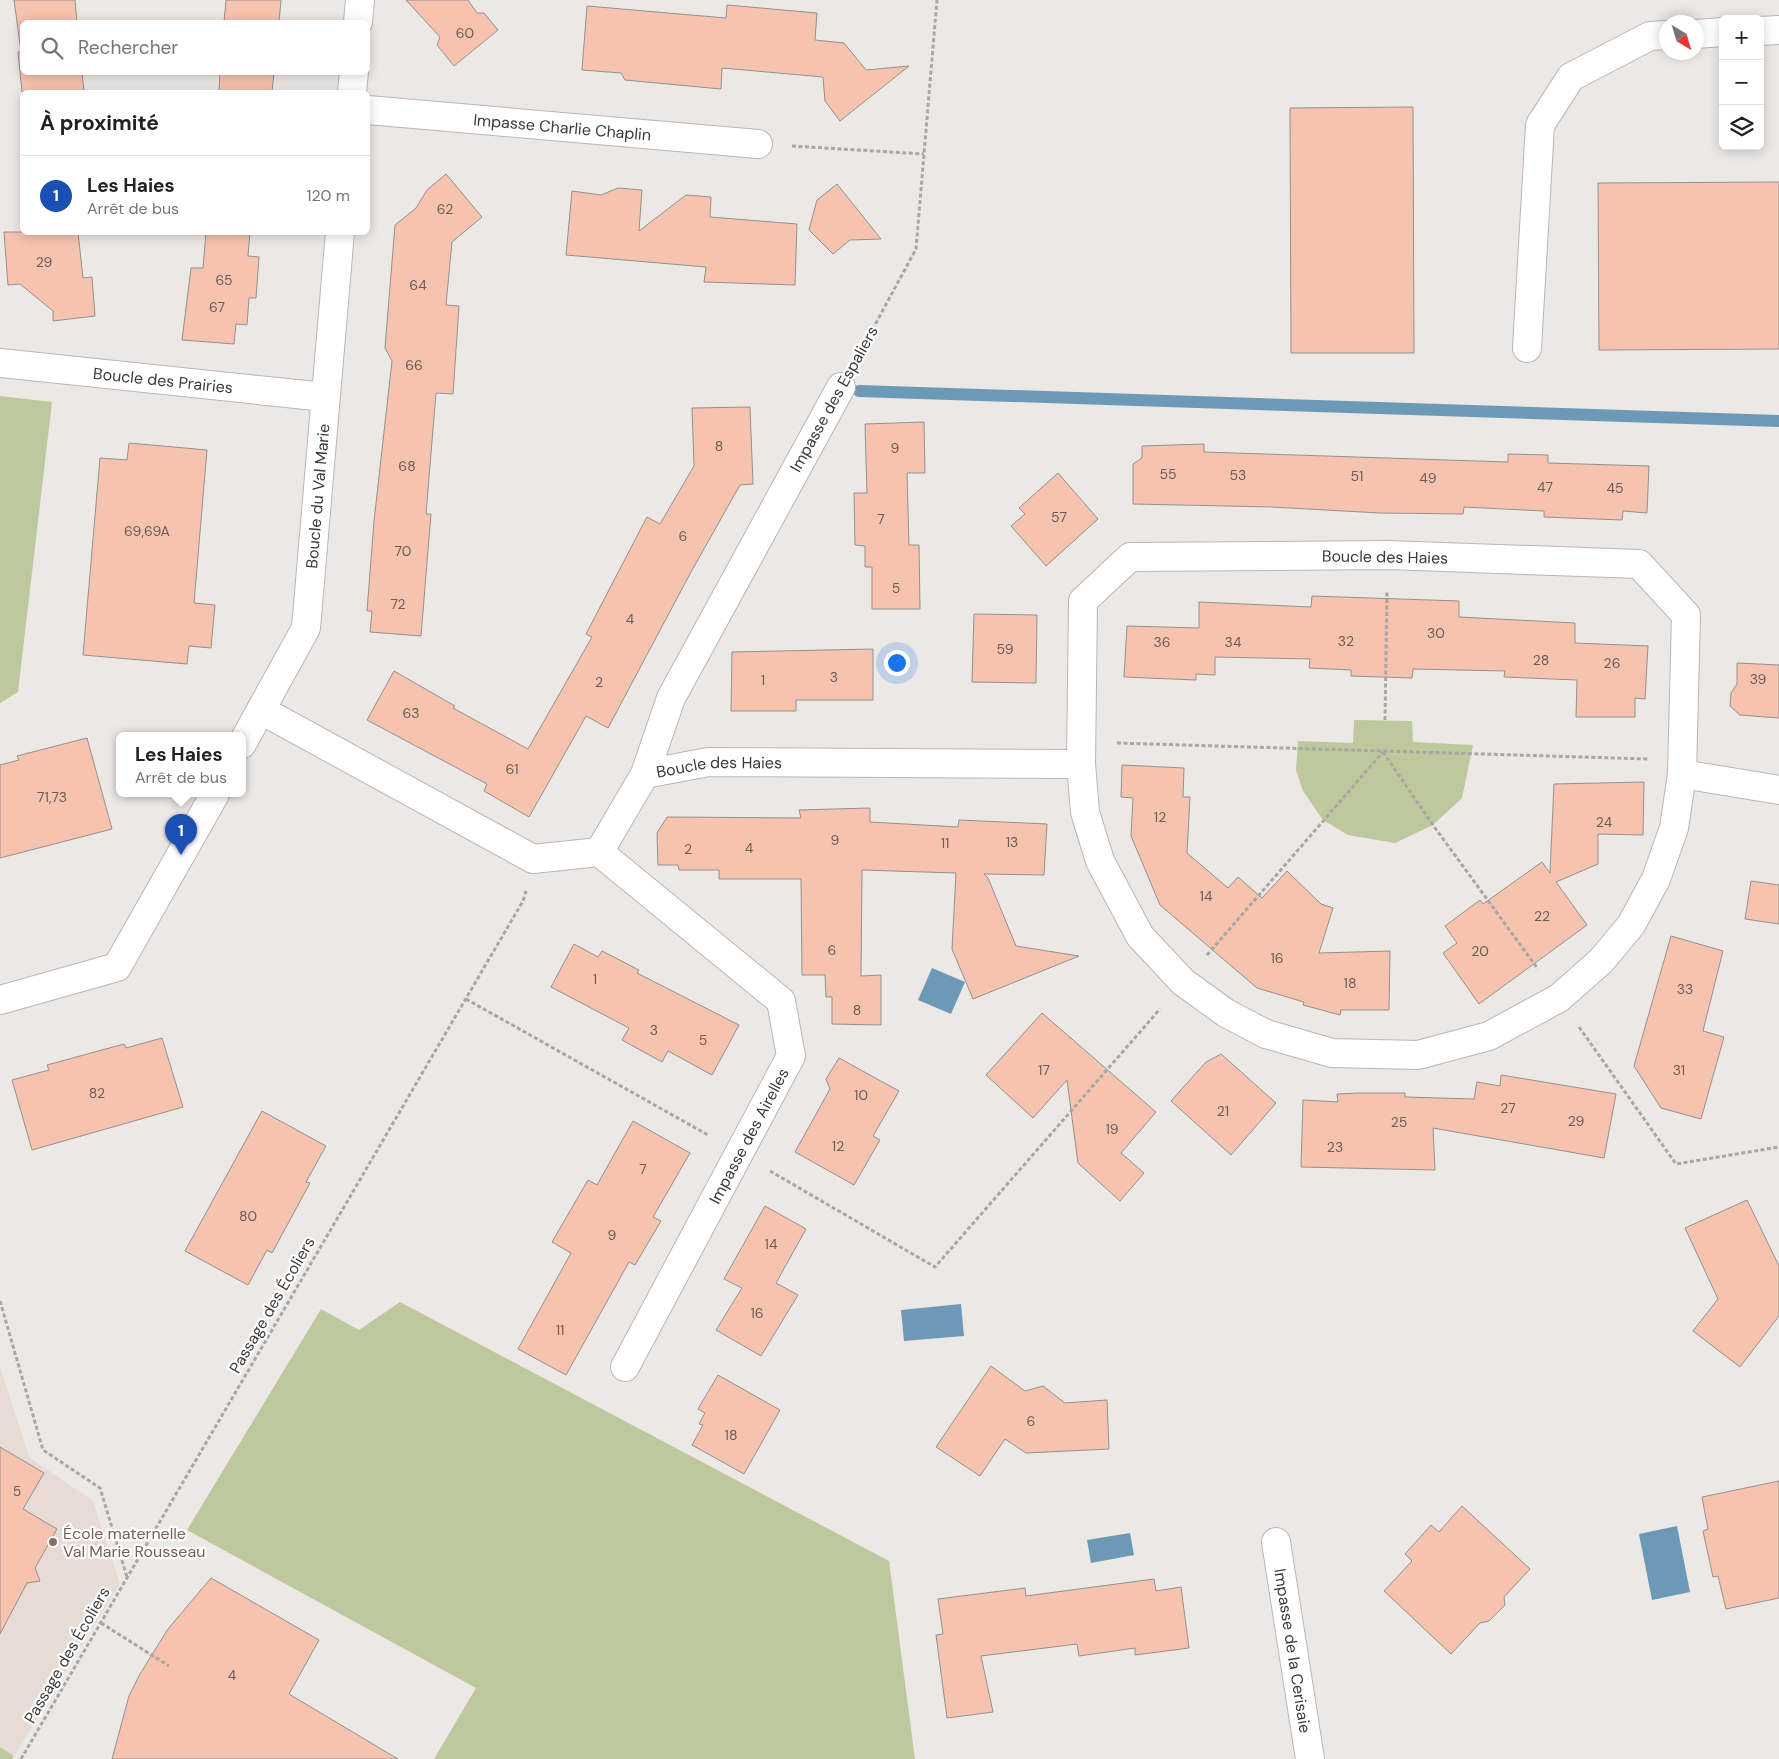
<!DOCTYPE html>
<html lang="fr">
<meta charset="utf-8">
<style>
:root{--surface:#fff;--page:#f6f6f6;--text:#202124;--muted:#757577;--line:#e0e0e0;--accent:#ea580c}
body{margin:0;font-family:"DM Sans",sans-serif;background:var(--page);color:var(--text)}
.controls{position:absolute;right:15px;top:15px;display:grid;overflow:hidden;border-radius:8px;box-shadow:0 2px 12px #0003}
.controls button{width:45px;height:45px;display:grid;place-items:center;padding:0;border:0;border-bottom:1px solid var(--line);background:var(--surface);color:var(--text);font:25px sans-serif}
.compass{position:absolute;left:1659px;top:15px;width:45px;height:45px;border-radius:50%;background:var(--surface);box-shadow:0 2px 12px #0003;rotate:142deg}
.you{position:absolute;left:896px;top:662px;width:18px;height:18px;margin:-12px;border:4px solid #fff;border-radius:50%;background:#1a73e8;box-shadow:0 0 0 8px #1a73e833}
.badge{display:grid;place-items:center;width:32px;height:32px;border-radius:50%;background:var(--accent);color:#fff;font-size:16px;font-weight:700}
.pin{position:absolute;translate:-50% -41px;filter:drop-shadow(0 1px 2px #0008)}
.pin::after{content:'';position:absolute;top:26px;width:18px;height:15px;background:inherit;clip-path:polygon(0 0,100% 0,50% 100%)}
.popup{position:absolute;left:116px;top:732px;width:130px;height:65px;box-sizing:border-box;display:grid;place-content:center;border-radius:8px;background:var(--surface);filter:drop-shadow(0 1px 4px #0005);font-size:16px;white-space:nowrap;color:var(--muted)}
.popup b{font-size:19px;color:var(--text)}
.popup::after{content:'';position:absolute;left:50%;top:100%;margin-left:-10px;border:10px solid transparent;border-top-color:var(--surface)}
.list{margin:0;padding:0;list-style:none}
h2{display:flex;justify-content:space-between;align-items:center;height:65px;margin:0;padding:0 20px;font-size:21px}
h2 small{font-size:16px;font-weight:400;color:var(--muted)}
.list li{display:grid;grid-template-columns:32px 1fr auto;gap:15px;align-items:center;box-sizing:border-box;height:80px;padding:0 20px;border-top:1px solid var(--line)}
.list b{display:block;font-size:19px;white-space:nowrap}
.list p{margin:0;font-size:16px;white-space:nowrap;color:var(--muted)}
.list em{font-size:16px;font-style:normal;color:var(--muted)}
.icon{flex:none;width:28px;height:28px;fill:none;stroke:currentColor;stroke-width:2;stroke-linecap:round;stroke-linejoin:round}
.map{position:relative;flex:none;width:1779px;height:1759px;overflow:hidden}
.search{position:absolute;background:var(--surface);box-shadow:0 2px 12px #0003;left:20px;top:20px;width:350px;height:55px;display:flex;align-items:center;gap:12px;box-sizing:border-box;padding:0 18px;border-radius:8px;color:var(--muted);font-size:19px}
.panel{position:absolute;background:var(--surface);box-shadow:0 2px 12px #0003;left:20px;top:90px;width:350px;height:145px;border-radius:8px}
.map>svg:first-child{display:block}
.built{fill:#e7dbd6}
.green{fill:#bec89c}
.water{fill:#6c9ab6}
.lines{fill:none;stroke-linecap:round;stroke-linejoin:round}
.stream{stroke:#6c9ab6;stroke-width:12}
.building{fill:#f6c3af;stroke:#94908f}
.minor-casing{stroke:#bbb6b5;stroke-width:30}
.path{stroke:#a9a6a4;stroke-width:3;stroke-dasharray:4 2.5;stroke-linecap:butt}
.minor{stroke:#fff;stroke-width:28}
.education-dot{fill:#8d6e63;stroke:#fff;stroke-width:2}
.labels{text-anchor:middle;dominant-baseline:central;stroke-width:4.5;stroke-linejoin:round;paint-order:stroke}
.number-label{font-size:14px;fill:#6a5c56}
.street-label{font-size:16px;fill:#3b3a39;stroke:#fff}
.education-label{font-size:16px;fill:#785e54;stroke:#fff;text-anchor:start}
</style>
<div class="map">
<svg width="1779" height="1759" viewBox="0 0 1779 1759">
<rect width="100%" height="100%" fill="#ece8e6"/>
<polygon class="built" points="0,1366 29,1457 93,1501 120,1583 14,1756 0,1747"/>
<g class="green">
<polygon points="0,396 52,402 18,692 0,703"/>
<polygon points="1354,720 1412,721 1413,742 1473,745 1462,798 1433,825 1395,843 1348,835 1323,820 1303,791 1296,770 1298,741 1353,743"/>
<polygon points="400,1302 889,1561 915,1759 434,1759 476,1688 187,1530 321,1309 359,1330"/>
<polygon points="0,1747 14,1756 12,1759 0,1759"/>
</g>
<g class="water">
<polygon points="932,968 965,982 951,1014 918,1000"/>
<polygon points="961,1304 964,1336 904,1341 901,1310"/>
<polygon points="1677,1526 1690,1592 1652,1600 1639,1534"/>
<polygon points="1130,1533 1134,1555 1091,1563 1087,1540"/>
</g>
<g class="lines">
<polyline class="stream" points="859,391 1779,421"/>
</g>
<g class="building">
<polygon points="14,0 75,0 77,22 22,22 22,72 82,72 84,92 22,92 18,52 21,51"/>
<polygon points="226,0 281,0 279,22 224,22"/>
<polygon points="406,0 468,0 477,13 484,13 498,30 454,66 437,45 440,37"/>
<polygon points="727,5 817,13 815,40 844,43 866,70 909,66 840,121 825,101 823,77 722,68 721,89 625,80 621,73 582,70 587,6 726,18"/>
<polygon points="220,72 274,72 272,92 219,92"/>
<polygon points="1413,107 1414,353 1291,353 1290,108"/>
<polygon points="446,174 482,217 452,242 446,305 459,306 453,394 436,393 426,514 431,514 421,636 370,632 372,611 367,611 374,521 392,361 385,348 395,225 416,208 427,190"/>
<polygon points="1779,182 1779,349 1599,350 1598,183"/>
<polygon points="837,184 881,239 850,240 833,254 809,230 817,200"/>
<polygon points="618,188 642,190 639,231 686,195 711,197 710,217 797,224 795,285 704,282 706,267 566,255 572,191 601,195"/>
<polygon points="4,232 78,232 83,278 92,277 95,316 53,321 53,311 20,284 8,285"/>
<polygon points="206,232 250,232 248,256 259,257 256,298 249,298 247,325 236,324 234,344 182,340 191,268 203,268"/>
<polygon points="750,407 753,484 740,485 691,572 608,728 586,716 529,817 484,791 487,784 367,720 394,671 455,706 453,708 528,749 592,637 586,634 647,517 660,524 694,466 692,408"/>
<polygon points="924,422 925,473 907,473 909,545 919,545 920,609 872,609 872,567 865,567 865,546 855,545 854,493 867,493 865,424"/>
<polygon points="129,443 207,450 194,603 215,605 211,648 189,646 187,664 83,655 100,458 127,460"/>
<polygon points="1204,444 1204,452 1508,462 1508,454 1548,455 1548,463 1649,466 1647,513 1623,511 1622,520 1544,517 1544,511 1464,507 1463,514 1380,513 1272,507 1133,504 1133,464 1142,458 1142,446"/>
<polygon points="1058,473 1098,519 1046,566 1011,526 1025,514 1019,508"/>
<polygon points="1312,596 1459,601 1459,617 1575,623 1575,643 1648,646 1645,699 1635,698 1635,717 1576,717 1577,680 1504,677 1505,671 1413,669 1412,678 1351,676 1351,670 1309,668 1310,659 1215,657 1215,675 1196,674 1196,680 1124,677 1127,626 1199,628 1199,602 1311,607"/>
<polygon points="974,614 1037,615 1036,683 972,682"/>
<polygon points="873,649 873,700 796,700 796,711 731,711 732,652"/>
<polygon points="1737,663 1779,665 1779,718 1740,715 1730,706 1731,693 1737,684"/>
<polygon points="87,738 112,829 0,858 0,765 19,760 17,756"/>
<polygon points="1122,765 1184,768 1183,797 1190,797 1187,853 1228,888 1238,877 1262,898 1287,871 1321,904 1333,908 1319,953 1390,951 1389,1010 1341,1010 1340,1015 1303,1005 1304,1002 1257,988 1160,905 1131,836 1133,798 1121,797"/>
<polygon points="1644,782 1643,835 1598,834 1598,864 1556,882 1587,925 1479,1004 1443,953 1457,943 1445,926 1480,900 1483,904 1542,862 1550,873 1554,784"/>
<polygon points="870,808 870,822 958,827 959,820 1047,824 1044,875 984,874 988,878 1016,946 1079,956 973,999 952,949 956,873 862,870 861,976 881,975 881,1025 832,1024 832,997 826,997 825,975 802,975 801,879 719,879 719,870 679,870 678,865 658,865 657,833 667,817 801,818 799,810"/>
<polygon points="1751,881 1779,885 1779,924 1745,919"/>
<polygon points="1671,936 1723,951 1703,1031 1724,1037 1701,1119 1661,1108 1634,1066"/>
<polygon points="574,944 598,957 602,951 639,970 637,973 739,1025 712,1075 668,1051 662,1062 622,1040 629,1028 551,987"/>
<polygon points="1042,1013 1156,1112 1121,1153 1144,1173 1120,1201 1078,1163 1067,1080 1033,1118 986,1075"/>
<polygon points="162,1038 183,1107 32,1150 12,1080 49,1070 47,1065 124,1044 126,1048"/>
<polygon points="1221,1054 1276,1103 1231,1155 1171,1101 1206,1062"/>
<polygon points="839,1058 899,1091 873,1136 880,1140 854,1185 795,1152 830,1089 826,1079"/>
<polygon points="1501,1075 1616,1094 1604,1158 1433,1128 1435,1170 1301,1167 1303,1100 1338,1102 1337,1094 1360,1093 1405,1093 1405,1097 1474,1099 1477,1082 1500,1086"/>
<polygon points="262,1111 326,1146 306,1182 310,1183 272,1253 267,1250 248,1285 185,1251"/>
<polygon points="633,1121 690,1153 653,1217 661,1221 635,1265 629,1262 566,1375 518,1349 571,1253 552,1242 588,1180 597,1185"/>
<polygon points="1747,1200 1779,1266 1779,1316 1740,1367 1693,1331 1718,1299 1685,1228"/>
<polygon points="765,1206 806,1229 776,1283 798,1295 761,1356 716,1330 742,1288 724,1279"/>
<polygon points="991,1366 1025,1391 1043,1386 1065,1403 1107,1400 1109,1449 1026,1453 1005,1439 980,1476 936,1447"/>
<polygon points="718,1375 780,1410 744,1474 692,1445 703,1425 699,1424 705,1413 698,1409"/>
<polygon points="0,1447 44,1473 23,1509 57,1529 35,1568 40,1581 27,1583 0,1634"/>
<polygon points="1779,1481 1779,1598 1726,1609 1718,1576 1713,1577 1703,1531 1708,1529 1702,1497"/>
<polygon points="1462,1506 1530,1569 1504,1597 1505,1605 1489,1621 1480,1623 1451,1654 1384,1591 1412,1561 1405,1554 1431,1525 1439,1532"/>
<polygon points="211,1578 319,1640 289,1694 398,1759 112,1759 129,1696 140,1674 168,1629"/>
<polygon points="1154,1579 1156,1591 1181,1587 1189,1648 1135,1655 1135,1648 1079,1656 1077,1644 981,1656 993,1712 947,1718 936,1635 943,1634 938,1599 1025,1588 1026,1596"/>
</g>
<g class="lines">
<g class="minor-casing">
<g id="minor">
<polyline points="358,22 360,0"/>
<polyline points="1760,31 1779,30"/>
<polyline points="1696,34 1723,32"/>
<polyline points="352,92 354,72"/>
<path id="s1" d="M368 110 758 144"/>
<polyline points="1527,348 1540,125 1571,77 1650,36 1666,35"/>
<path id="s2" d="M0 363 325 397"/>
<polygon points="1388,555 1639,564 1686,615 1682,774 1674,828 1656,879 1631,925 1601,961 1559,998 1489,1036 1418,1055 1332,1053 1266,1034 1226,1013 1183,982 1140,936 1100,861 1085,812 1081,764 1083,601 1130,557"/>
<path id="s3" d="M261 710 533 859 599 852 645 774 708 762 1081 764"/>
<path id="s4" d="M242 744 306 628 340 232"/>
<polyline points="645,774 671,698 841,387"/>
<polyline points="1682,774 1779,790"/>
<polyline points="599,852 781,1001 791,1056 625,1367"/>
<polyline points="0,1000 117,967 215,794"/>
<path id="s5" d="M1276 1542 1310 1759"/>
</g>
</g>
<g class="path">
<polyline points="792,146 924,154"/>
<polyline points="857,358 916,249 937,0"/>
<polyline points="1385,720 1387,591"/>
<polyline points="1117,743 1648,759"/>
<polyline points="1383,752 1433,825 1538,969"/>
<polyline points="1207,955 1383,752"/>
<polyline points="466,999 708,1135"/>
<polyline points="1579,1027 1676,1164 1779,1147"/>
<polyline points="770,1171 935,1267 1160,1009"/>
<polyline points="0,1301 43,1450 100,1488 127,1577"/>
<polyline points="101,1623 169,1666"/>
<polyline points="21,1759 523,901 526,891"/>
</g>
<use href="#minor" class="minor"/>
</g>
<circle class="education-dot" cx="53" cy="1542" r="5"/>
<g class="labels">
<g class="number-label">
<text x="465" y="33">60</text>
<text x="445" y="209">62</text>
<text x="44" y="262">29</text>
<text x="224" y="280">65</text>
<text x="418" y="285">64</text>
<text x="217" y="307">67</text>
<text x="414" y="365">66</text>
<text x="719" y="446">8</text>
<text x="895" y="448">9</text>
<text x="407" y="466">68</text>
<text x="1168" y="474">55</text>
<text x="1238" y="475">53</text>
<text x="1357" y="476">51</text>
<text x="1428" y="478">49</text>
<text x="1545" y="487">47</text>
<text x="1615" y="488">45</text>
<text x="1059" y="517">57</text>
<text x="881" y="519">7</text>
<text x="147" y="531">69,69A</text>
<text x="683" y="536">6</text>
<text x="403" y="551">70</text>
<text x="896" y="588">5</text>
<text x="398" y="604">72</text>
<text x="630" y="619">4</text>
<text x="1436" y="633">30</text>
<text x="1346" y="641">32</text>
<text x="1162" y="642">36</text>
<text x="1233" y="642">34</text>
<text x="1005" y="649">59</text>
<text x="1541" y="660">28</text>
<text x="1612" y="663">26</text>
<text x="834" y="677">3</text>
<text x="1758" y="679">39</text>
<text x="763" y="680">1</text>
<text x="599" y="682">2</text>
<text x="411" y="713">63</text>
<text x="512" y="769">61</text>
<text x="52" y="797">71,73</text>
<text x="1160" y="817">12</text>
<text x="1604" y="822">24</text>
<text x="835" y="840">9</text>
<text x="1012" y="842">13</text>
<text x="945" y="843">11</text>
<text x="749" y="848">4</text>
<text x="688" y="849">2</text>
<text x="1206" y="896">14</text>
<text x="1542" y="916">22</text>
<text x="832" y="950">6</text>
<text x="1480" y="951">20</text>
<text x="1277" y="958">16</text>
<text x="595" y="979">1</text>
<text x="1350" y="983">18</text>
<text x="1685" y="989">33</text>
<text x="857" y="1010">8</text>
<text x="654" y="1030">3</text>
<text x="703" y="1040">5</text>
<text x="1044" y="1070">17</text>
<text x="1679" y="1070">31</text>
<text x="97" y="1093">82</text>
<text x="861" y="1095">10</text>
<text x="1508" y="1108">27</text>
<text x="1223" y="1111">21</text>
<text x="1576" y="1121">29</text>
<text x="1399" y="1122">25</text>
<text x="1112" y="1129">19</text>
<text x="838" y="1146">12</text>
<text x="1335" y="1147">23</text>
<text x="643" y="1169">7</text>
<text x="248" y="1216">80</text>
<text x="612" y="1235">9</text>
<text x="771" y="1244">14</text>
<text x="757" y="1313">16</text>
<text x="560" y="1330">11</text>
<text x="1031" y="1421">6</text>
<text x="731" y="1435">18</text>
<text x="17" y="1491">5</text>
<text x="232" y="1675">4</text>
</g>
<g class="street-label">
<text stroke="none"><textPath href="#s1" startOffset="195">Impasse Charlie Chaplin</textPath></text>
<text stroke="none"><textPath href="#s2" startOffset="164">Boucle des Prairies</textPath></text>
<text transform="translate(834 399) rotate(-61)">Impasse des Espaliers</text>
<text stroke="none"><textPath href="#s4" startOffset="265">Boucle du Val Marie</textPath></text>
<text transform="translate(1385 557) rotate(1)">Boucle des Haies</text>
<text stroke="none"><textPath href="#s3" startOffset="542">Boucle des Haies</textPath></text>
<text transform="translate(749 1136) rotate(-62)">Impasse des Airelles</text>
<text transform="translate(272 1305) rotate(-60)">Passage des Écoliers</text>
<text stroke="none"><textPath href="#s5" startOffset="110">Impasse de la Cerisaie</textPath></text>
<text transform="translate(67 1655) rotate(-60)">Passage des Écoliers</text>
</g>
<g class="education-label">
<text x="63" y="1533">École maternelle<tspan x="63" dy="18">Val Marie Rousseau</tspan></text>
</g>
</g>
</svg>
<div class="controls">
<button>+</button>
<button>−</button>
<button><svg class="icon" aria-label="layers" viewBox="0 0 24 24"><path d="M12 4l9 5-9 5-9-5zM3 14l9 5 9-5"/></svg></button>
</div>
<svg class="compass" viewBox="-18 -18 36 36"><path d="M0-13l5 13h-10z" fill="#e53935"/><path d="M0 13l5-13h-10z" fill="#757577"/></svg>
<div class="you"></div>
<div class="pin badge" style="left:181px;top:855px;background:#1a4fb4">1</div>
<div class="popup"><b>Les Haies</b>Arrêt de bus</div>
<div class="search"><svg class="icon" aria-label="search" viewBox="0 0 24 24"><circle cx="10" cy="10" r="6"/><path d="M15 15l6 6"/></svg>Rechercher</div>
<section class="panel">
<h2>À proximité<small></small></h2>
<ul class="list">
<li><span class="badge" style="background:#1a4fb4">1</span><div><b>Les Haies</b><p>Arrêt de bus</p></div><em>120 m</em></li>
</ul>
</section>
</div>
